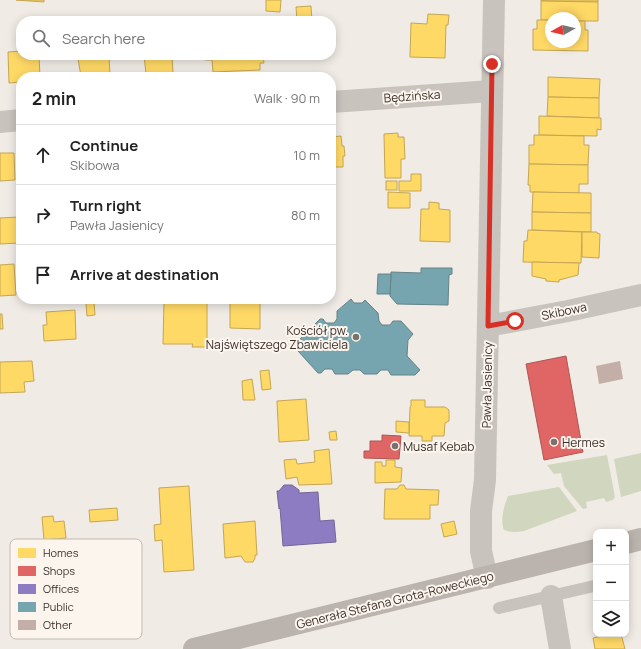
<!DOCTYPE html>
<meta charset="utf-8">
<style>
:root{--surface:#fff;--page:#f2f2f2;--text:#222;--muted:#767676;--line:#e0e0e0}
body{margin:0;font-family:Manrope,sans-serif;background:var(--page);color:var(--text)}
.controls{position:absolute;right:12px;bottom:12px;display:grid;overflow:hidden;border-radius:8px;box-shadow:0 2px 10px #0003}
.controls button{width:36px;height:36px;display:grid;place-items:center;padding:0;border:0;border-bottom:1px solid var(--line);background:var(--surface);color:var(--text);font:20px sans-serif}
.compass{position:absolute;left:545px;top:12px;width:36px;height:36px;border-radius:50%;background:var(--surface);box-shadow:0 2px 10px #0003;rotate:262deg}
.stop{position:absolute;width:12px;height:12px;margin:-9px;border:3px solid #d93025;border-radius:50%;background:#fff}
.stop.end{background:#d93025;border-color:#fff;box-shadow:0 1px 4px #0008}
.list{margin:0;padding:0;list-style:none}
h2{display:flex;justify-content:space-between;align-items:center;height:52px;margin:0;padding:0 16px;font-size:17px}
h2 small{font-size:13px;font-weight:400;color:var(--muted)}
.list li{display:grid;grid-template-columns:26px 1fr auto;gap:12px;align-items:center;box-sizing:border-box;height:60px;padding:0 16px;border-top:1px solid var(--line)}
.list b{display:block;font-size:15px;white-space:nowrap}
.list p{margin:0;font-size:13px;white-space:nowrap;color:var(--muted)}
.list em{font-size:13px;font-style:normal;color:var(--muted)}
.icon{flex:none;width:22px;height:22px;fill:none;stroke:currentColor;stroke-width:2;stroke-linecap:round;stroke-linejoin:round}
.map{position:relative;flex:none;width:641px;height:649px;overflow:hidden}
.search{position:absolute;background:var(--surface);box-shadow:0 2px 10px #0003;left:16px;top:16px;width:320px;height:44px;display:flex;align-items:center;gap:10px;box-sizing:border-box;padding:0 14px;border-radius:16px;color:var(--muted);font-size:15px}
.panel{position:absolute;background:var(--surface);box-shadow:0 2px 10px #0003;left:16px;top:72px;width:320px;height:232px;border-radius:16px}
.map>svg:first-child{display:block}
.green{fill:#d1d6bf}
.homes{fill:#ffd966;stroke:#c4a654}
.shops{fill:#e06666;stroke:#ae5654}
.offices{fill:#8e7cc3;stroke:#756595}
.public{fill:#76a5af;stroke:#648287}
.building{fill:#c3afa7}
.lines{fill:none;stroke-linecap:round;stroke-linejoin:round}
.lane{stroke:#c9c3be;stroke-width:12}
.street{stroke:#c9c3be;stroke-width:22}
.secondary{stroke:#bab3ae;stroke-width:22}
.route{stroke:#d93025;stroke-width:5}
.poi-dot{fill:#7a716c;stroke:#fbf5ee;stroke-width:1.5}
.labels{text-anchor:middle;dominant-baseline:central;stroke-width:4;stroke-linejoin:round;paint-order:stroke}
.street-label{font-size:12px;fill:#3b302b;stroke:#fbf5ee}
.poi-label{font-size:12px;fill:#3b302b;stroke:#fbf5ee;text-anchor:start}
.key{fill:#fbf5ee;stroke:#c1bab4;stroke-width:1}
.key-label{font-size:11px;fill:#3b302b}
</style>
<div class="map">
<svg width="641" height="649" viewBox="0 0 641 649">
<rect width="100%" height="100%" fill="#f0ebe5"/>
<g class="green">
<polygon points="641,453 641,491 621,497 614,459"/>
<polygon points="607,455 615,497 613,500 606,502 604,498 586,502 587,508 583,509 564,486 561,473 554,474 547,465"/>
<path d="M559 487 577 511 524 531C517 532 511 533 504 530 500 520 504 506 508 496Z"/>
</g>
<g class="homes">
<polygon points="16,0 44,0 44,2"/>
<polygon points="266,0 281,0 280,12 266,11"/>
<polygon points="541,0 598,0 598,2 541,1"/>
<polygon points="541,1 598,2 598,21 575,21 575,18 551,18 551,20 541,20"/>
<polygon points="311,6 312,21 297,21 296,7"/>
<polygon points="428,14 449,15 448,25 446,25 445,58 410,57 411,23 427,24"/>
<polygon points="537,20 551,20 551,42 575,42 575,21 585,21 585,30 588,30 588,51 533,50 533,29 537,29"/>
<polygon points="21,51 21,55 39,55 40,77 21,77 21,82 9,83 8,52"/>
<polygon points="80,55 109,55 110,75 81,76 78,59 80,59"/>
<polygon points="144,55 172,55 173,73 146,74"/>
<polygon points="205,55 263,55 264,63 260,63 260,70 213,72 212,60 205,60"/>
<polygon points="548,77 600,79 599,98 548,97"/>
<polygon points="548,97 599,98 599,118 547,116"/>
<polygon points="539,116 601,118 601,130 597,129 597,136 539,135"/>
<polygon points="398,133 398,137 404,137 405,159 401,159 401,178 385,178 384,134"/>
<polygon points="534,135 584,136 584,145 589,145 588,165 529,164 529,145 534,145"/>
<polygon points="341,136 342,146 344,146 345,156 343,156 343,167 331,167 331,137"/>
<polygon points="0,153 14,153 15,180 0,181"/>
<polygon points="529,164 588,165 588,184 579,184 579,193 530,192 530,185 528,185"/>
<polygon points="411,174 421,174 421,191 399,191 399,181 411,181"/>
<rect x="386" y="181" width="11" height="9"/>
<polygon points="388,192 410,193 410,208 388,208"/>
<polygon points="533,192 591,193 591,213 532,212"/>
<polygon points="429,202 439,203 439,209 450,210 450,242 420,241 421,209 429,209"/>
<polygon points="532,212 591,213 591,232 532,230"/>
<polygon points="19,217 20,243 0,244 0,218"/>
<polygon points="528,230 582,232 581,263 523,262 524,241 527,241"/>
<polygon points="582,232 597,232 597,233 600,234 599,258 582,257"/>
<polygon points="532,262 579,263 578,275 559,280 559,282 546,281 546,279 532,276"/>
<polygon points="14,264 16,295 0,296 0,265"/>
<polygon points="157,299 207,300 207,347 192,347 193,344 163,344 164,300 157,300"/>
<polygon points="230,299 260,299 260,329 230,328"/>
<polygon points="94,302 95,315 87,316 86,303"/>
<polygon points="75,310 76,339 44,341 43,325 47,325 46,312"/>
<polygon points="0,314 2,314 3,329 0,329"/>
<polygon points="32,361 34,381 24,382 25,392 0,393 0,362"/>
<polygon points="269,370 271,389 262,390 260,371"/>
<polygon points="252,379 255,400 243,400 242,381"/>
<polygon points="306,399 309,440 279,442 277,401"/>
<polygon points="411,400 425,400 425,407 445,407 449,410 449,421 445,423 444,436 432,436 432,441 422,441 422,436 409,436 410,407 411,406"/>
<polygon points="396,421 409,422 409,433 396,432"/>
<polygon points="336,431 337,440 330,440 329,432"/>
<polygon points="329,449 332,484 299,485 297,477 286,479 284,460 296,459 297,464 315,462 314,451"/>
<polygon points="386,460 395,460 395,467 402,468 401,482 375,483 375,462 382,462 382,466 386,466"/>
<polygon points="400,485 404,485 406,489 439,490 438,505 430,505 430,519 384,519 385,489 397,489"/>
<polygon points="189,486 194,570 164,572 162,540 155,541 154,525 161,524 159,488"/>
<polygon points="117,508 118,520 90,522 89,510"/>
<polygon points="53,516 54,522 64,521 66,538 44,540 42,517"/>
<polygon points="255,521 257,555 255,555 255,558 253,562 245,562 241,556 225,558 223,524"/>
<polygon points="454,521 457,534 444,537 441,524"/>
<polygon points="612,634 621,634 625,649 595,649 593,638"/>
</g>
<g class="shops">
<polygon points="566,356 583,452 544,460 526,364"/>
<polygon points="382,435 401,436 399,459 364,458 364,451 370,451 370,441 382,441"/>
</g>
<polygon class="offices" points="284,485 292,485 299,490 299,493 318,492 320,521 334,520 336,542 283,546 280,508 279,509 277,491 279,491"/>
<g class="public">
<polygon points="421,268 452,268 452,274 449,275 448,305 397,304 390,296 391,272 421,273"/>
<polygon points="378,274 391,274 390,294 377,294"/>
<polygon points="351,299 354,303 362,303 365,300 378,313 379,321 382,325 390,325 393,321 401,321 413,334 408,340 407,356 420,370 415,375 391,375 388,370 381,370 377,374 364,374 360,370 353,370 348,374 335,374 332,369 325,369 321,373 318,373 298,351 299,340 320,319 323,319 326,323 334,323 337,319 337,311"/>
</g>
<polygon class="building" points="620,361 623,379 599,384 596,366"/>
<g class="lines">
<polyline class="lane" points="499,608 594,586"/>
<g class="street">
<polyline points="331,102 492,91"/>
<polyline points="0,122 21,120"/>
<polyline points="488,326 568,311 641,295"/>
<polyline points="487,578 481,551 481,511 485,480 494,0"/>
<polyline points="551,596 560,649"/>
</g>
<g class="secondary">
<polyline points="626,543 641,539"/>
<polyline points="194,649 596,550"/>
</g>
</g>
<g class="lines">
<polyline class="route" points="492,64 488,326 515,321"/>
</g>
<g class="poi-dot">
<circle cx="356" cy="337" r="4"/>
<circle cx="554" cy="442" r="4"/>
<circle cx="395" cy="446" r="4"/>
</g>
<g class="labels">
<g class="street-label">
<text transform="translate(412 96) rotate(-4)">Będzińska</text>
<text transform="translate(564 311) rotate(-12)">Skibowa</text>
<text transform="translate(487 385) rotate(-89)">Pawła Jasienicy</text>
<text transform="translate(395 600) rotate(-14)">Generała Stefana Grota-Roweckiego</text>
</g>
<g class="poi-label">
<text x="348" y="330" text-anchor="end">Kościół pw.<tspan x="348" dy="14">Najświętszego Zbawiciela</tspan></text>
<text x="562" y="442">Hermes</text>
<text x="403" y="446">Musaf Kebab</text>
</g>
</g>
<rect x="10" y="539" width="132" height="100" rx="6" class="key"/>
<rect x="18" y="548" width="18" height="10" fill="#ffd966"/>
<rect x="18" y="566" width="18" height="10" fill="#e06666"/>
<rect x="18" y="584" width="18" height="10" fill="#8e7cc3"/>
<rect x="18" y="602" width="18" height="10" fill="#76a5af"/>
<rect x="18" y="620" width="18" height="10" fill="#c3afa7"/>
<g class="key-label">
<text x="43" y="557">Homes</text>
<text x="43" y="575">Shops</text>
<text x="43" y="593">Offices</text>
<text x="43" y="611">Public</text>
<text x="43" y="629">Other</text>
</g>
</svg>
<div class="controls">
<button>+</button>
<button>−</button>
<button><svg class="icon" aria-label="layers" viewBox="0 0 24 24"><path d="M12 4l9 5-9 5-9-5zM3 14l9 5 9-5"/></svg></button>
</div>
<svg class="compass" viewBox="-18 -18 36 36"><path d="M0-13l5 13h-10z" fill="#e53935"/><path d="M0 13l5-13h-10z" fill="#767676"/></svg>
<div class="stop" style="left:515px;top:321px"></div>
<div class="stop end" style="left:492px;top:64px"></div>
<div class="search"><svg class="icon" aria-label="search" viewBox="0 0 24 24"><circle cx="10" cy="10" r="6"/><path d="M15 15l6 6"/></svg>Search here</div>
<section class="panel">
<h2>2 min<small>Walk · 90 m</small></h2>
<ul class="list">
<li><svg class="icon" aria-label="ahead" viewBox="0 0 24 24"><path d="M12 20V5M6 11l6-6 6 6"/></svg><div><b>Continue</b><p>Skibowa</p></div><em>10 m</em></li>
<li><svg class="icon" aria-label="right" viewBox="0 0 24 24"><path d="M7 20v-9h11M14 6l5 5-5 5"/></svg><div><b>Turn right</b><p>Pawła Jasienicy</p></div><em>80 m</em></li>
<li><svg class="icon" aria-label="arrive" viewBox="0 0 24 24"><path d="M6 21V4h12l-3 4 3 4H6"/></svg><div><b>Arrive at destination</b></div></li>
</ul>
</section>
</div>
